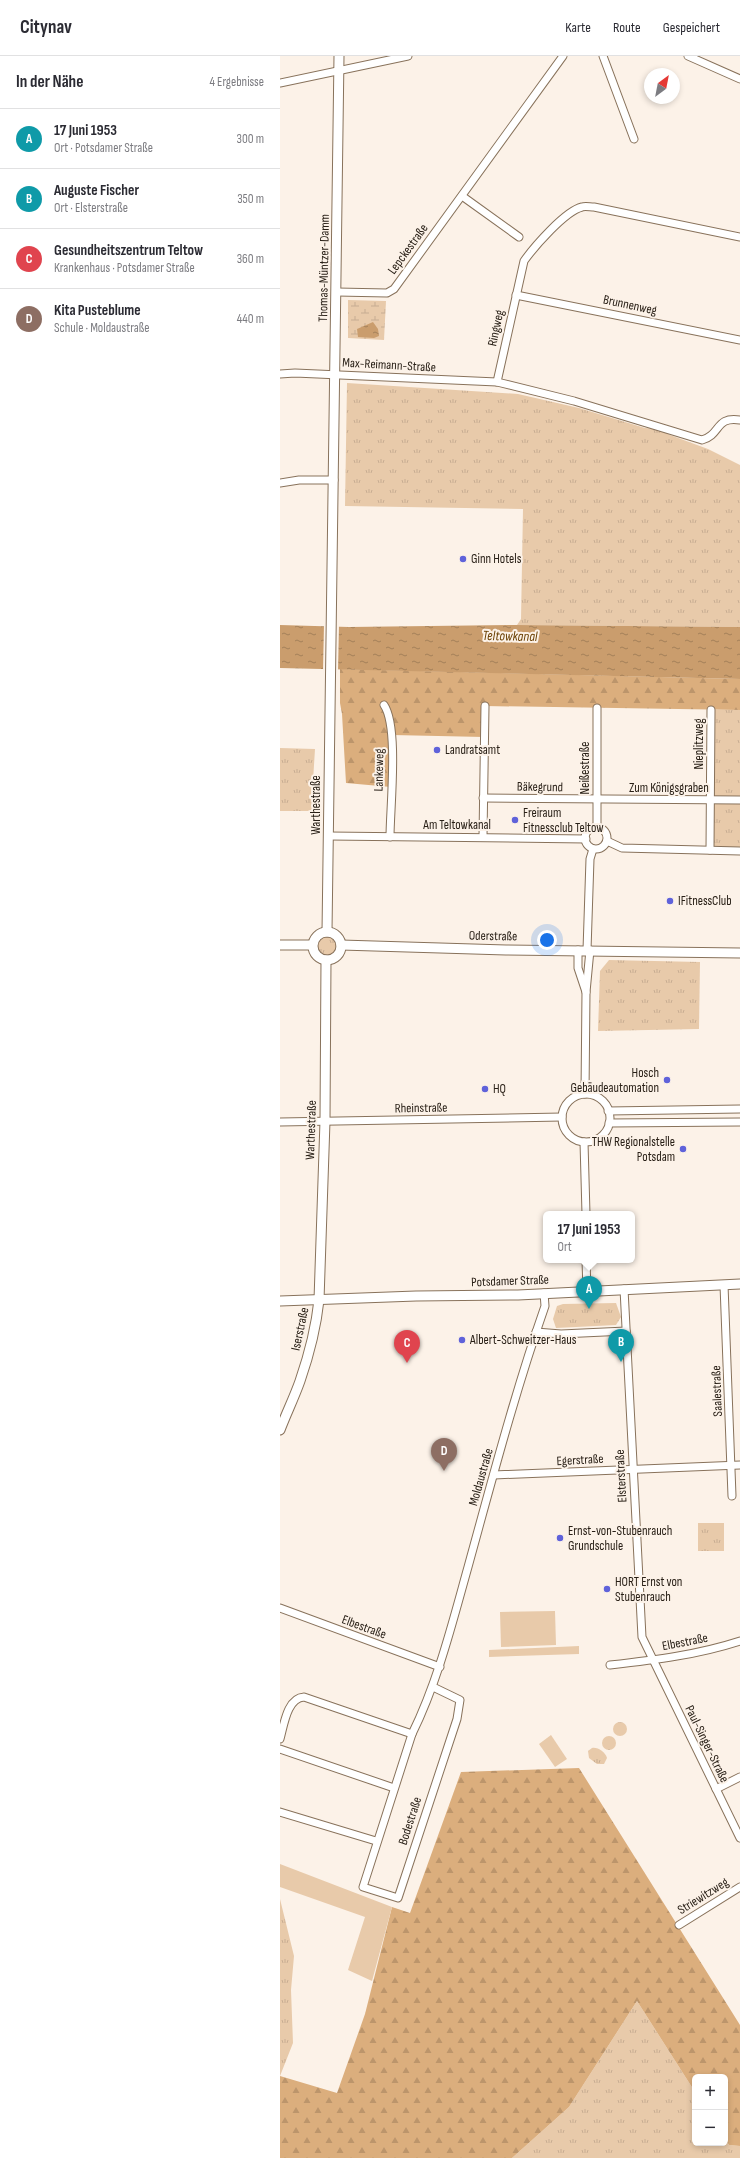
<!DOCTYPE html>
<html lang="de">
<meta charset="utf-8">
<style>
:root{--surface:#fff;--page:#f7f7f7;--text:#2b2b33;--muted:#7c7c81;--line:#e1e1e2;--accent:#5f62da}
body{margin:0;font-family:"Sofia Sans Condensed",sans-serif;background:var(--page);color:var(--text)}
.controls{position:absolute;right:12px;bottom:12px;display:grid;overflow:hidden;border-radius:6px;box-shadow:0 2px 6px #0003}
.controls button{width:36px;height:36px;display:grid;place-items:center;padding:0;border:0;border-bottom:1px solid var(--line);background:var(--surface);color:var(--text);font:20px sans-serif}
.compass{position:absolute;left:364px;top:12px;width:36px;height:36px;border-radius:50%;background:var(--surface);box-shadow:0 2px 6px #0003;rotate:32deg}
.you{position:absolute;left:267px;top:884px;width:14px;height:14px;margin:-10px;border:3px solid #fff;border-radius:50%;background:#1a73e8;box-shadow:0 0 0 6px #1a73e833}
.badge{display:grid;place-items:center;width:26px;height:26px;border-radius:50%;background:var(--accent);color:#fff;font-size:13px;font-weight:700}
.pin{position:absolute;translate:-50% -33px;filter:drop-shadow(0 1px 2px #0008)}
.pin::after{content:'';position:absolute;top:21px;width:14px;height:12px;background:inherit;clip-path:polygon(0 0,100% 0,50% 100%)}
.popup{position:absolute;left:263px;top:1155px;width:92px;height:52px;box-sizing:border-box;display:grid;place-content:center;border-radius:6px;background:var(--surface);filter:drop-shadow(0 1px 3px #0005);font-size:13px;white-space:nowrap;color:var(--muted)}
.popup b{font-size:15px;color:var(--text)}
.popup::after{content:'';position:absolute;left:50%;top:100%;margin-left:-8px;border:8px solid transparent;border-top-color:var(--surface)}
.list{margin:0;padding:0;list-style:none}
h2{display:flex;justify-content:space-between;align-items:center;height:52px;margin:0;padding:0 16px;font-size:17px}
h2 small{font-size:13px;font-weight:400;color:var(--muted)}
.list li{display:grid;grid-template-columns:26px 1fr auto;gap:12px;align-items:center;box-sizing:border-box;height:60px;padding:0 16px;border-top:1px solid var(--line)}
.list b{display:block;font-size:15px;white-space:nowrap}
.list p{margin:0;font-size:13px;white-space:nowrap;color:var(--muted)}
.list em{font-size:13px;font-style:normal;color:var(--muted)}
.map{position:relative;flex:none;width:460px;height:2102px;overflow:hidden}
header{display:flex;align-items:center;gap:24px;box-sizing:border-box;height:56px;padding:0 20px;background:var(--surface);border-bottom:1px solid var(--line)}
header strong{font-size:19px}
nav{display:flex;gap:22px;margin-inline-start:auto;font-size:14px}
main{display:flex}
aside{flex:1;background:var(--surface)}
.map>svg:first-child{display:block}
.grass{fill:url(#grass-tufts)}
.forest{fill:url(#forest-firs)}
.wetland{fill:url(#wetland-marsh)}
.garden{fill:#e8caaa}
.water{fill:url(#water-ripples)}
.pier{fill:#fcf2e8}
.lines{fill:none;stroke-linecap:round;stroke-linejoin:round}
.street-casing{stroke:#88725b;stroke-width:9}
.secondary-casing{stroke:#88725b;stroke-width:11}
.street{stroke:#fff;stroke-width:7}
.secondary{stroke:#fff;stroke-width:9}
.poi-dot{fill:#5f62da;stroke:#fcf2e8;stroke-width:1.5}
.labels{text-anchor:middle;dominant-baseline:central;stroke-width:4;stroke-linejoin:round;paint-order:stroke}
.street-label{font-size:13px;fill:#292017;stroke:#fcf2e8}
.poi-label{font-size:13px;fill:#292017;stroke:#fcf2e8;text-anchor:start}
.water-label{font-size:14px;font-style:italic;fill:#693e00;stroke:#fcf2e8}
</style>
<header>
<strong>Citynav</strong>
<nav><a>Karte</a><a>Route</a><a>Gespeichert</a></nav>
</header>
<main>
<aside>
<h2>In der Nähe<small>4 Ergebnisse</small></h2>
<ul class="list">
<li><span class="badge" style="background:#0f9aa8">A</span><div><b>17 Juni 1953</b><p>Ort · Potsdamer Straße</p></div><em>300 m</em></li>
<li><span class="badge" style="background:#0f9aa8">B</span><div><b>Auguste Fischer</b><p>Ort · Elsterstraße</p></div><em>350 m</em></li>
<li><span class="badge" style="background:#e0444e">C</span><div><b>Gesundheitszentrum Teltow</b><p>Krankenhaus · Potsdamer Straße</p></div><em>360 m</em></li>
<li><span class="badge" style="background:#8d6e63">D</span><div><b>Kita Pusteblume</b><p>Schule · Moldaustraße</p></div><em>440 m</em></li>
</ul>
</aside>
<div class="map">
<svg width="460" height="2102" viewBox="0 0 460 2102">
<defs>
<pattern id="grass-tufts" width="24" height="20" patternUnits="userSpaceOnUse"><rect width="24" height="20" fill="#e8caaa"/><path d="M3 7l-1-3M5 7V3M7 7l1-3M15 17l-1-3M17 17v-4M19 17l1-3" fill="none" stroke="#c7ad92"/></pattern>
<pattern id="forest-firs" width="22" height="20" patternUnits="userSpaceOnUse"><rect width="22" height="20" fill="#dbae7d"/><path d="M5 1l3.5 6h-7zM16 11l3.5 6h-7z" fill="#bc956b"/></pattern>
<pattern id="wetland-marsh" width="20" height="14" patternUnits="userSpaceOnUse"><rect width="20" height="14" fill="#e8caaa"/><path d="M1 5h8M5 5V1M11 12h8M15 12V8" fill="none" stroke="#c7ad92"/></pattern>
<pattern id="water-ripples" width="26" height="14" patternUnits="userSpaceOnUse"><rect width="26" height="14" fill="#ca9d6d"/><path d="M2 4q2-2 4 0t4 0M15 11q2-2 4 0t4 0" fill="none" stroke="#a48059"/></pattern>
</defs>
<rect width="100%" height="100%" fill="#fcf2e8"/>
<g class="grass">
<polygon points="67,327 238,338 299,352 365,372 379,373 390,379 428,393 460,409 460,571 237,569 241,563 243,453 65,450"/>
<polygon points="431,654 460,654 460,795 430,794"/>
<polygon points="0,692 35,693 33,725 35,755 0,755"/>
<circle cx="47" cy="890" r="10"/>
<polygon points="329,904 420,906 419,973 318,975 320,915"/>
<polygon points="336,1247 341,1261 336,1269 276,1272 273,1263 277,1250 283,1248"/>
<rect x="418" y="1467" width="26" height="28"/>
<circle cx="340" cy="1673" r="7"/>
<circle cx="329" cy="1687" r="7"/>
<path d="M312 1692C318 1691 325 1696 327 1702L324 1708H317L309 1702 308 1695Z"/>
<polygon points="0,1843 14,1900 11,1934 13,1987 0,2020"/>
<polygon points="357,1945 415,2036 415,2087 445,2087 445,2083 449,2089 460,2090 460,2102 232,2102 289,2051"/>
</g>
<g class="forest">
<polygon points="60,613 460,623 460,654 205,650 204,681 112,679 111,731 66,727 62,658 60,647"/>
<polygon points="299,1712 460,1969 460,2090 449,2089 445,2083 445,2021 415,2021 415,2036 357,1945 289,2051 232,2102 0,2102 0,2020 57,2037 85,1958 112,1851 130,1857 181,1716"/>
</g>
<polygon class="wetland" points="68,244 106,245 104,284 68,282"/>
<g class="garden">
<polygon points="275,1555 276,1589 221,1591 220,1556"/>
<polygon points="299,1590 299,1598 209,1601 209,1594"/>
<polygon points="271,1679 287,1703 275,1711 259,1688"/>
<polygon points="0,1808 112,1851 92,1925 68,1914 85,1861 0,1831"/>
</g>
<g class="water">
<polygon points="93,266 98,273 99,280 94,282 78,281 77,273"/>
<polygon points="0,569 69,571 237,569 460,571 460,623 0,612"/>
</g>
<polygon class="pier" points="44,568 59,569 58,615 43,615"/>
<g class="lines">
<g class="street-casing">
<g id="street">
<polyline points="323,0 354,83"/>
<polyline points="408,0 460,23"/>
<polyline points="0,27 128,0"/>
<polyline points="182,140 239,181"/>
<polyline points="57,236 107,237 114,233 283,0"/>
<polyline points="236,239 460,284"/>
<path d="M0 318 15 317 217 326 294 345 422 384C441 379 435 360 460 364"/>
<path d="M217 326 244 205C254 191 285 155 302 151 305 150 310 151 314 151L460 181"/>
<polyline points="0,427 19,424 54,424"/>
<path d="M104 649C119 671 110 752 110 781"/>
<polyline points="203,742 460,744"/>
<polyline points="317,771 317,652"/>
<circle cx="316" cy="782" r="11"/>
<polyline points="49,780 306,783"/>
<polyline points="203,781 205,650"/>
<polyline points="327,785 342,792 460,795"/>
<polyline points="430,794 431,654"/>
<polyline points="298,894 298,912 306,936"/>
<polyline points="307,894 310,803 313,793"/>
<polyline points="305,1038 306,936 310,894"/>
<circle cx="306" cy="1062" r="24"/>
<polyline points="328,1055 460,1053"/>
<polyline points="0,1066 282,1061"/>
<polyline points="329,1067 460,1066"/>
<polyline points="304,1086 306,1158"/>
<polyline points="306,1204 307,1236"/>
<polyline points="444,1229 452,1440"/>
<polyline points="344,1233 362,1581 460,1782"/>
<polyline points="256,1276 281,1278 346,1275"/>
<polyline points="214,1419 460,1409"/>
<polyline points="0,1552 160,1611"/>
<path d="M330 1609C374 1604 417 1599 460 1585"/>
<path d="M153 1631 180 1644 177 1663 118 1842 83 1831 132 1678C158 1625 172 1568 188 1511 212 1424 235 1336 265 1250L264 1237"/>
<path d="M0 1683C4 1669 7 1642 24 1641L132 1678"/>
<polyline points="0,1693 114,1732"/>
<polyline points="436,1733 460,1721"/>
<polyline points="0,1756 96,1785"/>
<polyline points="399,1869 460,1831"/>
</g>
</g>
<g class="secondary-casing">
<g id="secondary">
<polyline points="47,876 59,0"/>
<circle cx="47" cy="890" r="14"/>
<polyline points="0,889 32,889"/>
<polyline points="61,889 226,894 460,897"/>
<polyline points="0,1245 136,1240 238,1239 460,1228"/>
<path d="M0 1374C6 1358 14 1342 20 1325 29 1299 36 1272 39 1244L45 1065 46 904"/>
</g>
</g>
<use href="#street" class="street"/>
<use href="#secondary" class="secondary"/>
</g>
<g class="poi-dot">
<circle cx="183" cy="503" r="4"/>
<circle cx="157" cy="694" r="4"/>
<circle cx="235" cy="764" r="4"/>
<circle cx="390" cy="845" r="4"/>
<circle cx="387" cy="1024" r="4"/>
<circle cx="205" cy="1033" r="4"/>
<circle cx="403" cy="1093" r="4"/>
<circle cx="182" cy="1284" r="4"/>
<circle cx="280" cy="1482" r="4"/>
<circle cx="327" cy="1533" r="4"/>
</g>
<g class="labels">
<g class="street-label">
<text transform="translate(128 193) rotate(-54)">Lepckestraße</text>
<text transform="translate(44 212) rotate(-89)">Thomas-Müntzer-Damm</text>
<text transform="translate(350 249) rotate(12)">Brunnenweg</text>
<text transform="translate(216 272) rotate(-78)">Ringweg</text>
<text transform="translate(109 309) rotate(3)">Max-Reimann-Straße</text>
<text transform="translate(419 688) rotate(-90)">Nieplitzweg</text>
<text transform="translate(305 712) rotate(-90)">Neißestraße</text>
<text transform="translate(99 714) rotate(-89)">Lankeweg</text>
<text transform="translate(260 731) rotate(1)">Bäkegrund</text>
<text x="389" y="732">Zum Königsgraben</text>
<text transform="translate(36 749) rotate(-90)">Warthestraße</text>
<text x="177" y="769">Am Teltowkanal</text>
<text transform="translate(213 880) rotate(1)">Oderstraße</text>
<text transform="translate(141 1052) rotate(-1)">Rheinstraße</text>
<text transform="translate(31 1074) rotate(-88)">Warthestraße</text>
<text transform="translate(230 1225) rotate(-2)">Potsdamer Straße</text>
<text transform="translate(20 1273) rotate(-78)">Iserstraße</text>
<text transform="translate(437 1335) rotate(-92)">Saalestraße</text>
<text transform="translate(300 1404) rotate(-3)">Egerstraße</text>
<text transform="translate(341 1420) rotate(-93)">Elsterstraße</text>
<text transform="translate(201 1421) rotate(-74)">Moldaustraße</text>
<text transform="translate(84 1571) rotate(20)">Elbestraße</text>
<text transform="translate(405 1586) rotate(-11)">Elbestraße</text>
<text transform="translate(427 1688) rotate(64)">Paul-Singer-Straße</text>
<text transform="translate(130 1765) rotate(-72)">Bodestraße</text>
<text transform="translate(423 1840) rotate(-32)">Striewitzweg</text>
</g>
<g class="poi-label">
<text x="191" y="503">Ginn Hotels</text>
<text x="165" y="694">Landratsamt</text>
<text x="243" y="757">Freiraum<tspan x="243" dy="15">Fitnessclub Teltow</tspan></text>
<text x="398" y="845">IFitnessClub</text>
<text x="379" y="1017" text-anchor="end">Hosch<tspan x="379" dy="15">Gebäudeautomation</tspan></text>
<text x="213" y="1033">HQ</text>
<text x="395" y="1086" text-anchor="end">THW Regionalstelle<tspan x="395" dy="15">Potsdam</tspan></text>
<text x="190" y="1284">Albert-Schweitzer-Haus</text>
<text x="288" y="1475">Ernst-von-Stubenrauch<tspan x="288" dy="15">Grundschule</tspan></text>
<text x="335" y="1526">HORT Ernst von<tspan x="335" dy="15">Stubenrauch</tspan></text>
</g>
<g class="water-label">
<text transform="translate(230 580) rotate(1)">Teltowkanal</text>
</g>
</g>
</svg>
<div class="controls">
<button>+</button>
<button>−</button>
</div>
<svg class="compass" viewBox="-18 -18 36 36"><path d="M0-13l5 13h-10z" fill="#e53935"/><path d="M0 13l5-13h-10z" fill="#7c7c81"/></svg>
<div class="you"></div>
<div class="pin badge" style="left:309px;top:1253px;background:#0f9aa8">A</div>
<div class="popup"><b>17 Juni 1953</b>Ort</div>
<div class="pin badge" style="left:341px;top:1306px;background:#0f9aa8">B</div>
<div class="pin badge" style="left:127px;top:1307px;background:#e0444e">C</div>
<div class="pin badge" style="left:164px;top:1415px;background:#8d6e63">D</div>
</div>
</main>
